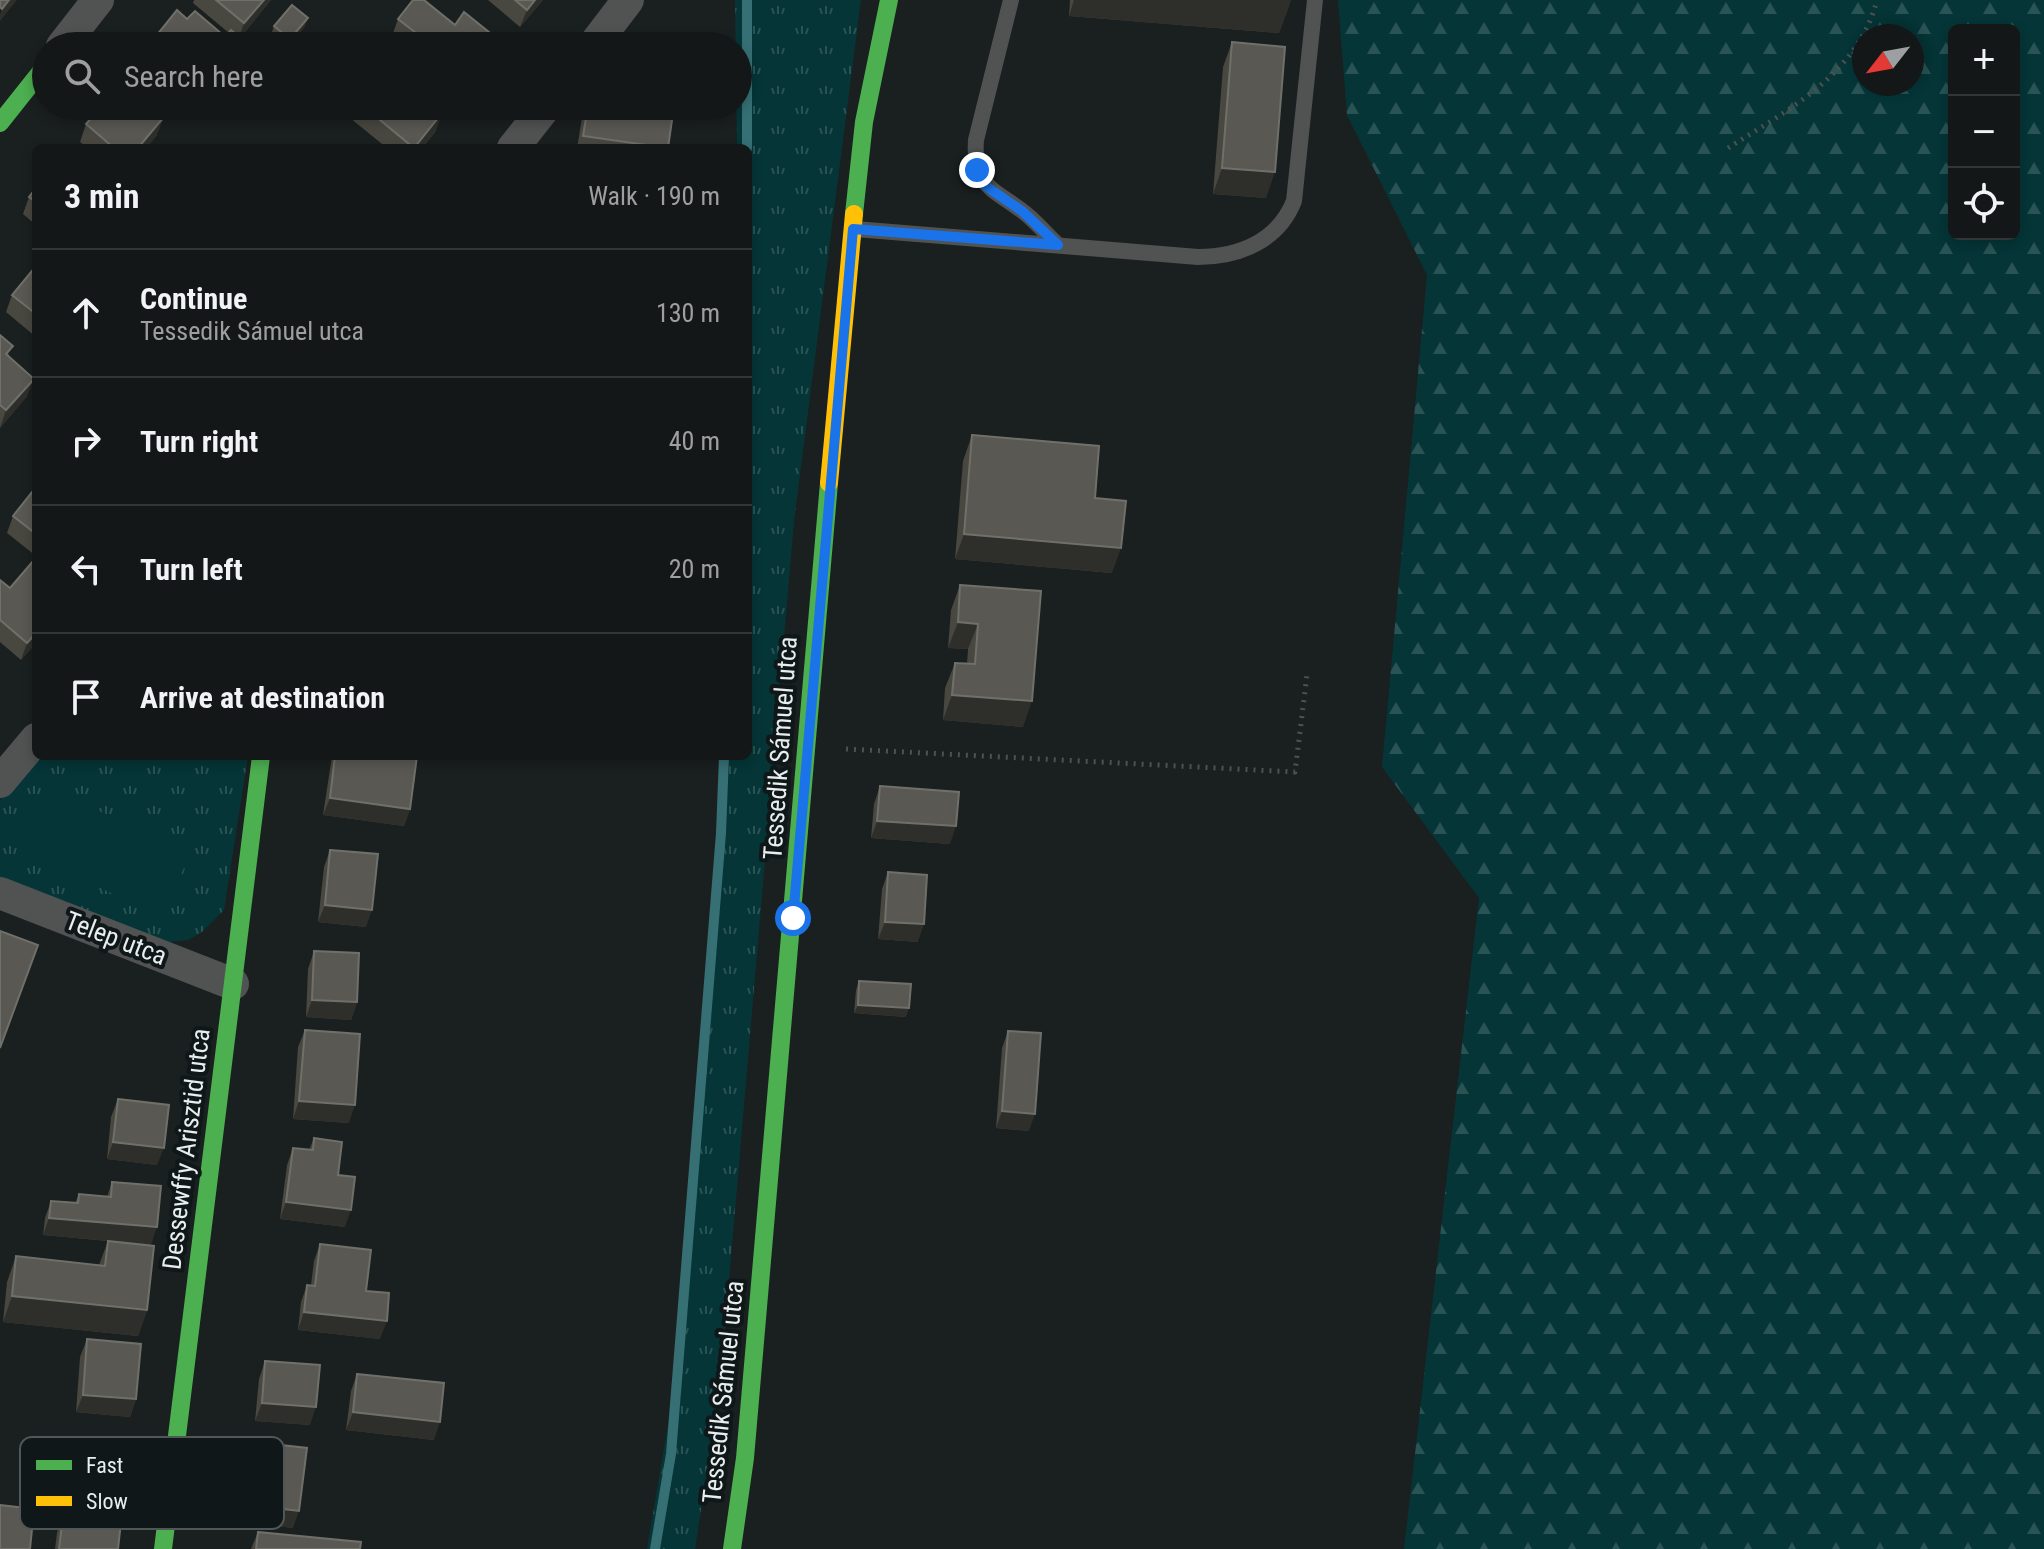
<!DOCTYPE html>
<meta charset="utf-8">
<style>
:root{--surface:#141717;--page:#212424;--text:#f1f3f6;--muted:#9d9fa1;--line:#333636}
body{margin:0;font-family:"Roboto Condensed",sans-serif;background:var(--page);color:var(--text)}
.controls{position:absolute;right:24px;top:24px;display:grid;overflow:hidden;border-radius:12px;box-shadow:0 4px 12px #0003}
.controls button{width:72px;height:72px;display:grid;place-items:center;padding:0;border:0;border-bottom:2px solid var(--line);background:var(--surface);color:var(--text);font:40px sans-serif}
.compass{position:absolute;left:1852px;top:24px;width:72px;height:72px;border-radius:50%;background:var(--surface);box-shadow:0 4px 12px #0003;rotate:239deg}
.stop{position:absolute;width:24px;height:24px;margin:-18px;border:6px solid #1a73e8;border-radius:50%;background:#fff}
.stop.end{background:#1a73e8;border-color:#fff;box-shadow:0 2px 8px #0008}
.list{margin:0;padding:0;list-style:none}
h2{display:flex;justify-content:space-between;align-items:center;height:104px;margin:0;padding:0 32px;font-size:34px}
h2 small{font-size:26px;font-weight:400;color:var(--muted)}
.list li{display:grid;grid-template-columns:52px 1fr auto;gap:24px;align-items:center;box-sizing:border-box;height:128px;padding:0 32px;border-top:2px solid var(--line)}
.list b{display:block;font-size:30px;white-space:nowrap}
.list p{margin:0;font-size:26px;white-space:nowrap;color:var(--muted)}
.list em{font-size:26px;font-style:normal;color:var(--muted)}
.icon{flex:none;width:44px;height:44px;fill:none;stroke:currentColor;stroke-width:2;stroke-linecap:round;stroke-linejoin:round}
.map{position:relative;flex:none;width:2044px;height:1549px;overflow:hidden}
.search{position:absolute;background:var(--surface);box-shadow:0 4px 12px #0003;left:32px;top:32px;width:720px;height:88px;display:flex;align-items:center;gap:20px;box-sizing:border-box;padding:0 28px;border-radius:44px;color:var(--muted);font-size:30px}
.panel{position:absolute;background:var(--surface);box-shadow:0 4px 12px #0003;left:32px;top:144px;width:720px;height:616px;border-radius:12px}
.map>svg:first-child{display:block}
.grass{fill:url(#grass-tufts)}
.forest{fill:url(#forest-firs);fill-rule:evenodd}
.green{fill:#053537}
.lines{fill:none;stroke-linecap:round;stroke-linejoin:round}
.stream{stroke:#367074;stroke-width:10}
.path{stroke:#4f5151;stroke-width:5;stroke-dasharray:2 6;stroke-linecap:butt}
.lane{stroke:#515252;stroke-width:16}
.street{stroke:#515252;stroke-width:32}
.fast{stroke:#4caf50;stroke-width:18}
.slow{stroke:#ffc107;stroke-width:18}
.wall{fill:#484740}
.shaded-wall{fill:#2e2f2b}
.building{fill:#595853;stroke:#70706b;stroke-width:2}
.route{stroke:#1a73e8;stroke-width:10}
.labels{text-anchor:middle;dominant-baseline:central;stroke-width:8;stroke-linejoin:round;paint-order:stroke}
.street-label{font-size:26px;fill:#e8edee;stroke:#0f1718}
.key{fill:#0f1718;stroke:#505758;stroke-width:2}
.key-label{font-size:22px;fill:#e8edee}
</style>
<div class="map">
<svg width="2044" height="1549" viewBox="0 0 2044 1549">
<defs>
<pattern id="grass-tufts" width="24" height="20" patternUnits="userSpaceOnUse" patternTransform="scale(2)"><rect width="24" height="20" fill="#053537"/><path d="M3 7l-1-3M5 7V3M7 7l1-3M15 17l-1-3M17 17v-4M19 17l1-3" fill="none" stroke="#295354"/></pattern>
<pattern id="forest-firs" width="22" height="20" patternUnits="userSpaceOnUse" patternTransform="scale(2)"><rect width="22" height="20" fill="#053537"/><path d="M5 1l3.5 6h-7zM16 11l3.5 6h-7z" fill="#295354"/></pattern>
</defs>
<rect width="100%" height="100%" fill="#1a1f1f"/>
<g class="grass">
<polygon points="735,0 861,0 794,521 720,1386 695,1549 647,1549 676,1378 728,756 748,756 748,148 737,148"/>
<polygon points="37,756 248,756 224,910 202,932 188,940 153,944 0,886 0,800"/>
</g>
<path class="forest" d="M1338 0H2044V1549H1404L1479 898 1382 767 1427 275 1347 115ZM1954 30H2014V234H1954ZM1864 36H1912V84H1864Z"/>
<polygon class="green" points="44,787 191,851 164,916 16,851"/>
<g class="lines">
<g class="stream">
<polyline points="747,148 747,0"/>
<polyline points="655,1549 671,1454 721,833 724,756"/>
</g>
<g class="path">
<path d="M1728 148C1788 110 1858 74 1877 0"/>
<polyline points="846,749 1295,772 1307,675"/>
</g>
<g class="lane">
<path d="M1011 0 976 140C973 185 990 187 1021 210 1034 219 1046 234 1058 245"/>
<path d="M855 229 1198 257C1239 257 1278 241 1294 201L1315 0"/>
</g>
<g class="street">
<polyline points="62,46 98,0"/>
<polyline points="593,46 628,0"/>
<polyline points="513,148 546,106"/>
<polyline points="0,782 36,739"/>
<polyline points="0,893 233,984"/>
</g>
<g class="fast">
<polyline points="0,123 46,65"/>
<polyline points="854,214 864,122 889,0"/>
<polyline points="163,1549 261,756"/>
<polyline points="732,1549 745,1458 829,483"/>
</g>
<polyline class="slow" points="829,483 854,214"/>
</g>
<g class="wall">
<polygon points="194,0 271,0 240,38 250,46 148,46 187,19 219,45 229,33 193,3"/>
<polygon points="488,0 543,0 520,27"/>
<polygon points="1070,0 1291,0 1279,33 1069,16"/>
<polygon points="398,19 455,25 495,37 492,46 405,46 392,36"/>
<polygon points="274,26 305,26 289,46 285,46 271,35"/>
<polygon points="1232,42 1266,198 1213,194 1223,67"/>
<polygon points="175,106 192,106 185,114"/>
<polygon points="355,106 433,106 436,131 422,148 387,148 350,118"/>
<polygon points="584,106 674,106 668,148 577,148"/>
<polygon points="86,124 157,135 146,148 88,148 80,142"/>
<polygon points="36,188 36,225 23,214 29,197"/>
<polygon points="36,266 36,337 6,312 12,295"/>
<polygon points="0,335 27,396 0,428"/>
<polygon points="972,435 1112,573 955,559 963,461"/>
<polygon points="36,487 36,556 7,533 13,516"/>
<polygon points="0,580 10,588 36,643 21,660 0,642"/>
<polygon points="960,585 1023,727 943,720 945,688 955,663 967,664 968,649 948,648 951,610"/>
<polygon points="332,756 417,756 410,809 404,826 323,815"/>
<polygon points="880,786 950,844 871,838 874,804"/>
<polygon points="330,850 366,927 318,922 324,867"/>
<polygon points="888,872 918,942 878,939 882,889"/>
<polygon points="314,951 357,1002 351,1020 306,1017 308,969"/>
<polygon points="859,981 906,1017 854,1013 856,990"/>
<polygon points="305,1030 349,1123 293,1119 298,1047"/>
<polygon points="1008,1031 1029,1131 996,1128 1002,1048"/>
<polygon points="118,1099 157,1165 107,1159 111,1117"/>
<polygon points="314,1138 338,1175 345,1227 280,1219 287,1165 293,1148 309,1150"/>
<polygon points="112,1182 151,1245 43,1235 45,1218 51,1201 75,1203 79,1194 107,1197"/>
<polygon points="108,1241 147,1310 138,1336 3,1322 7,1282 16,1256 99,1265"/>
<polygon points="320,1244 366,1291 380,1339 298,1330 301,1302 307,1285 311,1285 314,1261"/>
<polygon points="87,1339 136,1399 130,1417 76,1412 80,1357"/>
<polygon points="265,1361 310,1425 255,1421 259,1379"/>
<polygon points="357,1374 434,1440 346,1430 351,1391"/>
<polygon points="83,1444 110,1453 123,1482 117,1499 51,1494 54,1465 60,1448 81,1450"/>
<polygon points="272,1444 293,1528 243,1522 248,1482 254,1465 265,1466"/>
<polygon points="63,1516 118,1549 55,1549 57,1533"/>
<polygon points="258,1532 360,1549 251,1549"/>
</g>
<g class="shaded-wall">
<polygon points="9,0 17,0 0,21 0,14 2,9"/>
<polygon points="264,0 271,0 238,41 244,23"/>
<polygon points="535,0 543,0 520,27 527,10"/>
<polygon points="1074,0 1291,0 1279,33 1069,16"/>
<polygon points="308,18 305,26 288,46 290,39"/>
<polygon points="442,113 436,131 422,148 414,148"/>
<polygon points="164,117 157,135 146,148 138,148"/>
<polygon points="1222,168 1275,172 1266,198 1213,194"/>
<polygon points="34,379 27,396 0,428 6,410"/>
<polygon points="964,534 1121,548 1112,573 955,559"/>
<polygon points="958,622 978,624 968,649 948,648"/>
<polygon points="36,633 36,643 21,660 27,643"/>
<polygon points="952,695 1032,701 1023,727 943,720"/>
<polygon points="330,798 410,809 404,826 323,815"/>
<polygon points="877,821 956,826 950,844 871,838"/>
<polygon points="325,905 372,910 366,927 318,922"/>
<polygon points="885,922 924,924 918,942 878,939"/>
<polygon points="312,1000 357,1002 351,1020 306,1017"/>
<polygon points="858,1005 909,1008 906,1017 854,1013"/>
<polygon points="299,1101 355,1105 349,1123 293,1119"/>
<polygon points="1002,1111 1035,1114 1029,1131 996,1128"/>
<polygon points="113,1142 164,1148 157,1165 107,1159"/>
<polygon points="286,1202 351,1210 345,1227 280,1219"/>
<polygon points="49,1218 157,1227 151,1245 43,1235"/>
<polygon points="12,1296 147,1310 138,1336 3,1322"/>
<polygon points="304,1312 387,1321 380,1339 298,1330"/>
<polygon points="83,1395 136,1399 130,1417 76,1412"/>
<polygon points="262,1403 316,1407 310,1425 255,1421"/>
<polygon points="353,1412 440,1422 434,1440 346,1430"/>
<polygon points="58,1476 123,1482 117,1499 51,1494"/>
<polygon points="249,1505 299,1511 293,1528 243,1522"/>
</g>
<g class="building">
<polygon points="0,0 9,0 2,9 0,7"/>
<polygon points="216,0 264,0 244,23"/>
<polygon points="413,0 424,0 455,25 464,12 495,37 488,46 433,46 398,19"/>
<polygon points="515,0 535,0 527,10"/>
<polygon points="292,5 308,18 290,39 274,26"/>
<polygon points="177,10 187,19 195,11 222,34 215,42 221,46 148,46"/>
<polygon points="231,30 250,46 221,46 219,45"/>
<polygon points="1232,42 1285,47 1275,172 1222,168"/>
<polygon points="102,106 150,106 164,117 138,148 114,148 86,124"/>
<polygon points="363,106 433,106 442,113 414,148"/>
<polygon points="588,106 674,106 668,148 583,136"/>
<polygon points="36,188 36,202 29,197"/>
<polygon points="36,266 36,314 12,295"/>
<polygon points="0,335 13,346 6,354 34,379 6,410 0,405"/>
<polygon points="972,435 1099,446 1095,498 1126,501 1121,548 964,534"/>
<polygon points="36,487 36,534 13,516"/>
<polygon points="34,560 36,562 36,633 27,643 0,620 0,580 10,588"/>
<polygon points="960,585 1041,591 1032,701 952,695 955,663 975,664 978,624 958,622"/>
<polygon points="335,756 417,756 410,809 330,798"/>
<polygon points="880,786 959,792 956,826 877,821"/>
<polygon points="330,850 378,854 372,910 325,905"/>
<polygon points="888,872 927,875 924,924 885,922"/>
<polygon points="0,931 38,945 0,1048"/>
<polygon points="314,951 359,953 357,1002 312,1000"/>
<polygon points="859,981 911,984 909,1008 858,1005"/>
<polygon points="305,1030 360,1034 355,1105 299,1101"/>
<polygon points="1008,1031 1041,1033 1035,1114 1002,1111"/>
<polygon points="118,1099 169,1105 164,1148 113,1142"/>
<polygon points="314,1138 342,1142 338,1175 355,1177 351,1210 286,1202 293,1148 313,1150"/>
<polygon points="112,1182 161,1186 157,1227 49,1218 51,1201 78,1203 79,1194 111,1197"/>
<polygon points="108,1241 154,1246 147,1310 12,1296 16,1256 105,1266"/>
<polygon points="320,1244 371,1250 366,1291 389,1293 387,1321 304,1312 307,1285 315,1286"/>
<polygon points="87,1339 141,1344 136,1399 83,1395"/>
<polygon points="265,1361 320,1365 316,1407 262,1403"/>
<polygon points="357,1374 444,1383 440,1422 353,1412"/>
<polygon points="272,1444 307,1448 299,1511 249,1505 254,1465 269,1467"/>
<polygon points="0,1505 34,1509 30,1549 0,1549"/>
<polygon points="63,1516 121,1522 118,1549 59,1549"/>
<polygon points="258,1532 361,1542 360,1549 256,1549"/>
</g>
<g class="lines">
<polyline class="route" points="793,918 853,229 1058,245 1022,211 987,187 977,170"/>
</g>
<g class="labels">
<g class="street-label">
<text transform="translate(780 748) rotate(-86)">Tessedik Sámuel utca</text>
<text transform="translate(116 938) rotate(21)">Telep utca</text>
<text transform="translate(186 1149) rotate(-83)">Dessewffy Arisztid utca</text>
<text transform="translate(723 1392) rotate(-84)">Tessedik Sámuel utca</text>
</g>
</g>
<rect x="20" y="1437" width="264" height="92" rx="12" class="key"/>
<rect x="36" y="1460" width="36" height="10" fill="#4caf50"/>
<rect x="36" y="1496" width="36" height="10" fill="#ffc107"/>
<g class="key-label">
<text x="86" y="1473">Fast</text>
<text x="86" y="1509">Slow</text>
</g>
</svg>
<div class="controls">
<button>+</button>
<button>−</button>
<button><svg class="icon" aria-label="locate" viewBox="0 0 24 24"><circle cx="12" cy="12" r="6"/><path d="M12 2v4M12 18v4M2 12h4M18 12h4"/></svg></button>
</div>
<svg class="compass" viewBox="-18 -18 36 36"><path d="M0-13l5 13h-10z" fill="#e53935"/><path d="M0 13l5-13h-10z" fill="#9d9fa1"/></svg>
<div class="stop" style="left:793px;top:918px"></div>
<div class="stop end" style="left:977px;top:170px"></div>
<div class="search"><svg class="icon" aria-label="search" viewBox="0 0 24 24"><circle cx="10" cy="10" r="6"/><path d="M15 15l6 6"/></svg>Search here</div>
<section class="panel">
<h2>3 min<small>Walk · 190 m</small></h2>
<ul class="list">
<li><svg class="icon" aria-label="ahead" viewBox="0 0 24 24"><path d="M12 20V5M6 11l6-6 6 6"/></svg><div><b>Continue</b><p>Tessedik Sámuel utca</p></div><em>130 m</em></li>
<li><svg class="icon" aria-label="right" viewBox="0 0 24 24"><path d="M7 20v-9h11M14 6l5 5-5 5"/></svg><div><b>Turn right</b></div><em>40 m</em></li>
<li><svg class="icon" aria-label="left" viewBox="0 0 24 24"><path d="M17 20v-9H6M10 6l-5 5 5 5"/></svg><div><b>Turn left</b></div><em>20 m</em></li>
<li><svg class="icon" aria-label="arrive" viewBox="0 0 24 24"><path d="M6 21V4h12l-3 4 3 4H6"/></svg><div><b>Arrive at destination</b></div></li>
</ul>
</section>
</div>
